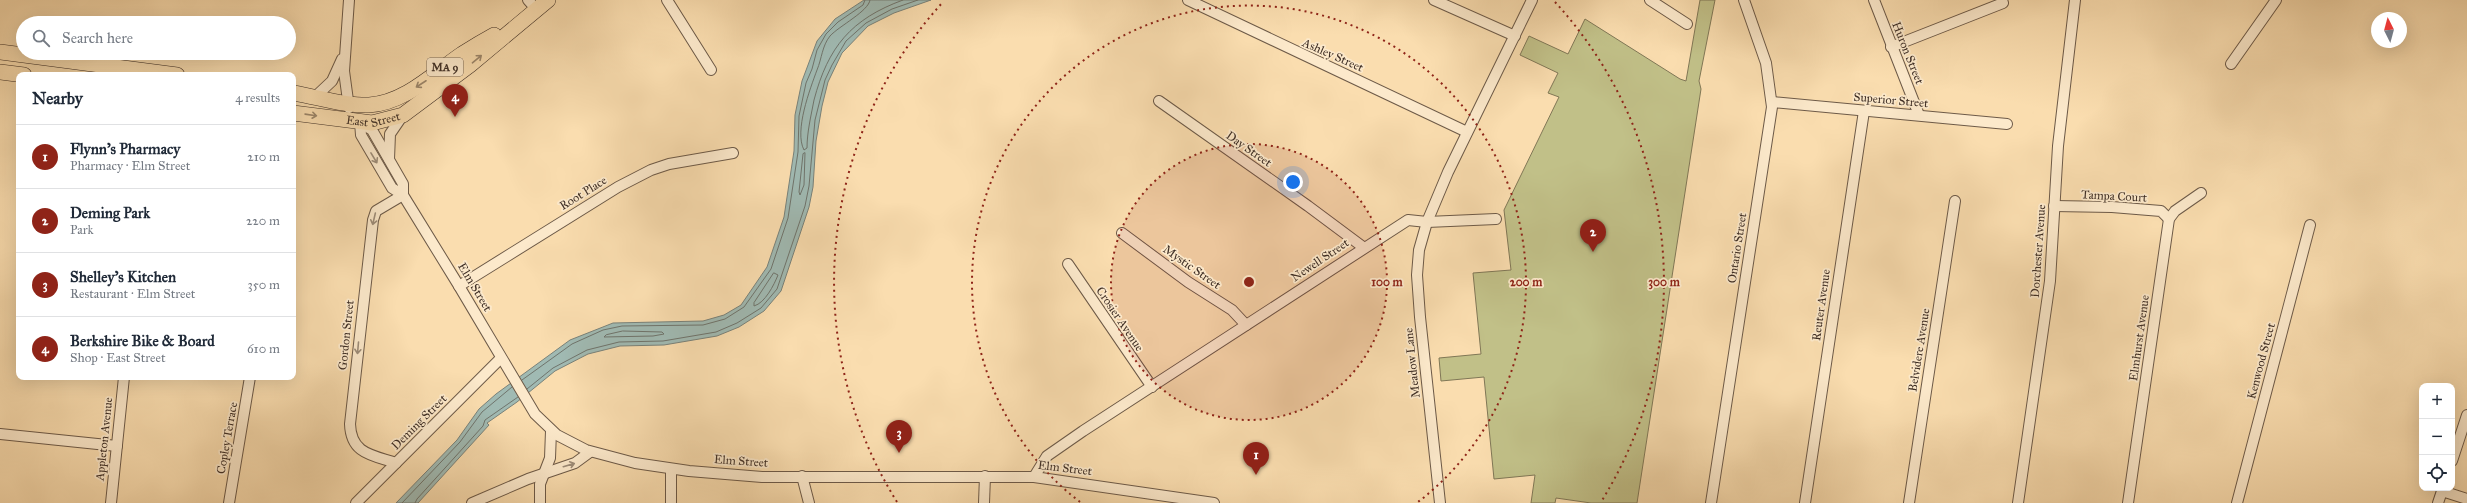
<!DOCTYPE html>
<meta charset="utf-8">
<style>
:root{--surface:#fff;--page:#f2f2f3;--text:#1f2937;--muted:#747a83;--line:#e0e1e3;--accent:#8f2418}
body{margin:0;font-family:"IM FELL Great Primer",serif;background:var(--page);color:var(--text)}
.controls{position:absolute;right:12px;bottom:12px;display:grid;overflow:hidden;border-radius:8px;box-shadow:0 4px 16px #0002}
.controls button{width:36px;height:36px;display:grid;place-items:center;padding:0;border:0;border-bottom:1px solid var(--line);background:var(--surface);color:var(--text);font:20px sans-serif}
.compass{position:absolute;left:2371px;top:12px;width:36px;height:36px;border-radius:50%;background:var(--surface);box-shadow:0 4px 16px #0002;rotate:354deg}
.you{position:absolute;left:1293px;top:182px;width:14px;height:14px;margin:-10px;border:3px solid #fff;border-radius:50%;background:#1a73e8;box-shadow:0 0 0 6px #1a73e833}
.badge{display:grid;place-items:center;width:26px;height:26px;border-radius:50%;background:var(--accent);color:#fff;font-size:13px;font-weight:700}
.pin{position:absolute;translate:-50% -33px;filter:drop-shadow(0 1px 2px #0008)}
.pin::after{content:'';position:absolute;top:21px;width:14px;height:12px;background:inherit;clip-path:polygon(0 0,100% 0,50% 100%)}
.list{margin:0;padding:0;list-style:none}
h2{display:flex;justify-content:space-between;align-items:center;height:52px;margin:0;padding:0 16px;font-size:17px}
h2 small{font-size:13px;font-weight:400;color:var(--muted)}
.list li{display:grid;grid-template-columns:26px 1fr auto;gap:12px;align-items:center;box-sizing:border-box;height:64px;padding:0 16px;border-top:1px solid var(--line)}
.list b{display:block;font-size:15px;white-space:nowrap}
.list p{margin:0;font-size:13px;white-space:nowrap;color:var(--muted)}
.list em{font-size:13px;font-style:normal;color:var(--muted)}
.icon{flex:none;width:22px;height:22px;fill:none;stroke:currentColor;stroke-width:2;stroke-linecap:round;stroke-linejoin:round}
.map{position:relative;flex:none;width:2467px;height:503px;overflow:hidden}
.search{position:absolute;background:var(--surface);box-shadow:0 4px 16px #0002;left:16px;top:16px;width:280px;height:44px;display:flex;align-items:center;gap:10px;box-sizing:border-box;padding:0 14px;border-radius:22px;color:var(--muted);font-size:15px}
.panel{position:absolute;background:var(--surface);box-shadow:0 4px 16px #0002;left:16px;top:72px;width:280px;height:308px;border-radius:8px}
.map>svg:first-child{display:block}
.green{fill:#c1c088;stroke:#807756}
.water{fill:#a0bab3;stroke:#79827a}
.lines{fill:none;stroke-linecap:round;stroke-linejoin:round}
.shore{stroke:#6f746c;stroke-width:1}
.minor-casing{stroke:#6d5a48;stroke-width:12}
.highway-casing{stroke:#3e2e25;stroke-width:16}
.minor{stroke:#fce9cb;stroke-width:10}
.highway{stroke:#faddaf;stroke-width:15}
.oneway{stroke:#9c866a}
.oneway2{stroke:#9d8c78}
.ring{fill:none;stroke:#8f2418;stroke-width:2;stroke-dasharray:2 4}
.labels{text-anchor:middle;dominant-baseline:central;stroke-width:3.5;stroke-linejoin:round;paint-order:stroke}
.shield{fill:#fce9cb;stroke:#776657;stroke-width:1}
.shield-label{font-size:11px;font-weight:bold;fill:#3e2e25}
.street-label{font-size:12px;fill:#3e2e25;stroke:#fce9cb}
.centre{fill:#8f2418;stroke:#fce9cb;stroke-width:2}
.ring-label{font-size:12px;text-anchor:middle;font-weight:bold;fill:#8f2418;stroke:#fce9cb;stroke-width:3.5;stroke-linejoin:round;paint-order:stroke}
</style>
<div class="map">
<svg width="2467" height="503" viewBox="0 0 2467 503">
<rect width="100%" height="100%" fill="#faddaf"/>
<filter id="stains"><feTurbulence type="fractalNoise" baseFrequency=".005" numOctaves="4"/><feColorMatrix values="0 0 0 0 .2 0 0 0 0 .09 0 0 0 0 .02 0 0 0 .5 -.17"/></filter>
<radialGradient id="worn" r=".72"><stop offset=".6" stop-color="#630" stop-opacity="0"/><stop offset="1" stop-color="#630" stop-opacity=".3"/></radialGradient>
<polygon class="green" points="1700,0 1715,0 1699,81 1701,89 1637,503 1591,503 1556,498 1555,503 1531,503 1535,475 1494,479 1484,377 1441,381 1439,358 1481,354 1473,273 1511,270 1504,210 1559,97 1548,93 1558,73 1520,55 1529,36 1568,54 1585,19 1680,79 1686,81"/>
<polygon class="water" points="864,0 931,0 894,13 868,26 842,53 828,82 822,106 816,141 813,187 809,207 781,291 764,311 739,327 717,336 664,345 620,346 588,354 555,371 517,402 487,423 489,425 418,503 396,503 457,440 479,409 496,394 570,340 613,323 703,321 724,315 741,305 767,267 784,217 794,151 795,115 802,81 817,41 835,19"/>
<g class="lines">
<g class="shore">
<path d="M870 0C869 11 839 26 830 36 822 46 822 58 817 70 810 89 794 131 804 150L807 148C807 132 811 116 814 100 828 47 851 19 903 0"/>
<polygon points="805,153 804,185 800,195 799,192 803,154"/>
<path d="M774 273 778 275C774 285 765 303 754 306V303Z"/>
<polygon points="623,331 662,332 664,334 653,336 604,337 606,335"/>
<polyline points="522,380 572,344 603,330 622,326 703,325 725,319 744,307 771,269 788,218 798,152 799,116 806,83 812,69 817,50 826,34 838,22 863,5 865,0"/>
<polyline points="527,389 553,368 587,350 619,342 663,341 716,332 737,323 761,308 777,289 805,206 809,186 815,120 825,80 832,65 846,41 866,23 892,9 918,0"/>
<polyline points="402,503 460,442 482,412 512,387"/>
<polyline points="415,503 417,499 483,426 485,420 518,397"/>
</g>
<g class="minor-casing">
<g id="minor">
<polyline points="528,0 536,9"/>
<polyline points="667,0 711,70"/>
<polyline points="1188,0 1467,132"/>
<polyline points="1434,0 1515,36"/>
<polyline points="1650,0 1687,24"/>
<polyline points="1874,0 1919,115"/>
<polyline points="1891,47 2003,3 2002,0"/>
<polyline points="2231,64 2276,0"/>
<polyline points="315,97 332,81 342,59"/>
<polyline points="1159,101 1308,206 1363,247"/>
<polyline points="1772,102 2007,124"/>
<polyline points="349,108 344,71 349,0"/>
<polyline points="360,122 361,135 392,188 403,195 459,286 535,414 557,435 586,450 635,463 689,471 762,477 1034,477 1214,503"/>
<polyline points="361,123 372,130 403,184 403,195"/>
<polyline points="389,159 390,134 403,115"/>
<polyline points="2054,206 2112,207 2161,211 2169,219"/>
<polyline points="1122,233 1188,282 1232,310 1246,325"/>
<polyline points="1068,264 1152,387"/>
<polyline points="459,286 618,187 651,170 669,164 733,153"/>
<polyline points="0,434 117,446"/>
<polyline points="2452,461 2467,415"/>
<path d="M396 463C372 455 351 454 350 424L373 220 376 211 403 195"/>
<polyline points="802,476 809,503"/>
<polyline points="1034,477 1047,456 1083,431 1408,220 1427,222 1496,219"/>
<polyline points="2442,491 2467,499"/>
<polyline points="111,503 124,377"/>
<polyline points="229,503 250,377"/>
<polyline points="356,503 501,358"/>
<polyline points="472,503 528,479 575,463 590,452"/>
<polyline points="540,503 540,484 550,458 551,431"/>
<polyline points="671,503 671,469"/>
<polyline points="984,503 985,476"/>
<polyline points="1440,503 1420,317 1417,275 1419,250 1427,222 1448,172 1532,0"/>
<polyline points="1711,503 1772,107 1766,63 1744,0"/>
<polyline points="1805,503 1864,111"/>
<polyline points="1909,503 1955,201"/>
<polyline points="2018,503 2050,281 2058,146 2075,0"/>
<polyline points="2128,503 2169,219 2175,211 2201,193"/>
<polyline points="2237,503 2310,225"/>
<polyline points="2438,503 2443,488"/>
</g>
</g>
<g class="highway-casing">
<g id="highway">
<polyline points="0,52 177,75"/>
<polyline points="0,72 24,75"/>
<path d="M293 93C318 97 344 106 369 105 405 103 434 73 462 54 473 47 483 41 494 35"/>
<path id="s1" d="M293 113 372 123 403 115 470 65 548 0"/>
</g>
</g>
<use href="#minor" class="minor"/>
<use href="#highway" class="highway"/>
</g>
<defs><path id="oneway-shaft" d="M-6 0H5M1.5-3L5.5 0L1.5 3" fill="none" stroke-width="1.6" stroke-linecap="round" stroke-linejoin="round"/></defs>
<g class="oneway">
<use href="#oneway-shaft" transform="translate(477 59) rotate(-40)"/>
<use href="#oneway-shaft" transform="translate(421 84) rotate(147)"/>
<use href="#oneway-shaft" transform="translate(311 115) rotate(8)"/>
</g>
<g class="oneway2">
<use href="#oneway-shaft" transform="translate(374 158) rotate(59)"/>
<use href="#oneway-shaft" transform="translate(374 219) rotate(103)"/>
<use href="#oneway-shaft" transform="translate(358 348) rotate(95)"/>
<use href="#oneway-shaft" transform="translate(569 465) rotate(-16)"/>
</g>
<circle cx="1249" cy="282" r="138" fill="#8f2418" fill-opacity=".12"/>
<g class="ring">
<circle cx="1249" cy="282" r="138"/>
<path d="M1080 502A277 277 0 1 1 1418 502"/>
<path d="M897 502A415 415 0 0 1 943 2M1555 2A415 415 0 0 1 1601 502"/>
</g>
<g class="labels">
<rect class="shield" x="427" y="58" width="36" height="18" rx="3"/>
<g class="shield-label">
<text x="445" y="67">MA 9</text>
</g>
<g class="street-label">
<text transform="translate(1908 53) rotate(68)">Huron Street</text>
<text transform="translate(1333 55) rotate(24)">Ashley Street</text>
<text transform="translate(1891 100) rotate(5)">Superior Street</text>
<text stroke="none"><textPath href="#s1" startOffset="81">East Street</textPath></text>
<text transform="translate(1249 149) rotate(35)">Day Street</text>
<text transform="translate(583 193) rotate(-32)">Root Place</text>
<text transform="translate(2114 196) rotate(3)">Tampa Court</text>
<text transform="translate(1737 248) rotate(-81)">Ontario Street</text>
<text transform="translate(2038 251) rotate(-86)">Dorchester Avenue</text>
<text transform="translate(1320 260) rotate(-34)">Newell Street</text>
<text transform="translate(1192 267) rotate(35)">Mystic Street</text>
<text transform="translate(475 287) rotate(59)">Elm Street</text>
<text transform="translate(1821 305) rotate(-82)">Reuter Avenue</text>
<text transform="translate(1120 319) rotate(56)">Crosier Avenue</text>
<text transform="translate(346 335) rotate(-84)">Gordon Street</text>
<text transform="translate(2139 338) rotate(-82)">Elmhurst Avenue</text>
<text transform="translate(1919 350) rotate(-81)">Belvidere Avenue</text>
<text transform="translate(2261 361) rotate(-75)">Kenwood Street</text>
<text transform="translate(1412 363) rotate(-96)">Meadow Lane</text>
<text transform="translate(419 422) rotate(-45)">Deming Street</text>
<text transform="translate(227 438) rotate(-80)">Copley Terrace</text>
<text transform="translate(104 439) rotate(-84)">Appleton Avenue</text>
<text transform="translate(741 461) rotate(4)">Elm Street</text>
<text transform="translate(1065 468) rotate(7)">Elm Street</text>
</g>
</g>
<circle cx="1249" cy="282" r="6" class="centre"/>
<g class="ring-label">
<text x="1387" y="286">100 m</text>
<text x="1526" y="286">200 m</text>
<text x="1664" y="286">300 m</text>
</g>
<rect width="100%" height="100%" filter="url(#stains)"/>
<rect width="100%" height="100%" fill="url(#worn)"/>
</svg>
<div class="controls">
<button>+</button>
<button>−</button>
<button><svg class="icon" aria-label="locate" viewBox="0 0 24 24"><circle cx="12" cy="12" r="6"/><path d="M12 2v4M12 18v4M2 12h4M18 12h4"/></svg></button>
</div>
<svg class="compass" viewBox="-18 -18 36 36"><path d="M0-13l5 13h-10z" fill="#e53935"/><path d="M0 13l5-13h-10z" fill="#747a83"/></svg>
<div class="you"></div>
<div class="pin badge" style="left:1256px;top:475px">1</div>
<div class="pin badge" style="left:1593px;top:252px">2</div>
<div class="pin badge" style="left:899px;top:453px">3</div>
<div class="pin badge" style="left:455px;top:117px">4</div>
<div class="search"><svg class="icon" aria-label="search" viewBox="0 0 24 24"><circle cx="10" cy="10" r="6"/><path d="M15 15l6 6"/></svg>Search here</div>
<section class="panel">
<h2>Nearby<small>4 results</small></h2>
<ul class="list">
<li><span class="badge">1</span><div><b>Flynn's Pharmacy</b><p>Pharmacy · Elm Street</p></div><em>210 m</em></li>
<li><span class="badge">2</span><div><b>Deming Park</b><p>Park</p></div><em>220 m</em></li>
<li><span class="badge">3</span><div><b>Shelley's Kitchen</b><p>Restaurant · Elm Street</p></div><em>350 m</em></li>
<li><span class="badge">4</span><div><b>Berkshire Bike &amp; Board</b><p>Shop · East Street</p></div><em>610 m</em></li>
</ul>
</section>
</div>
